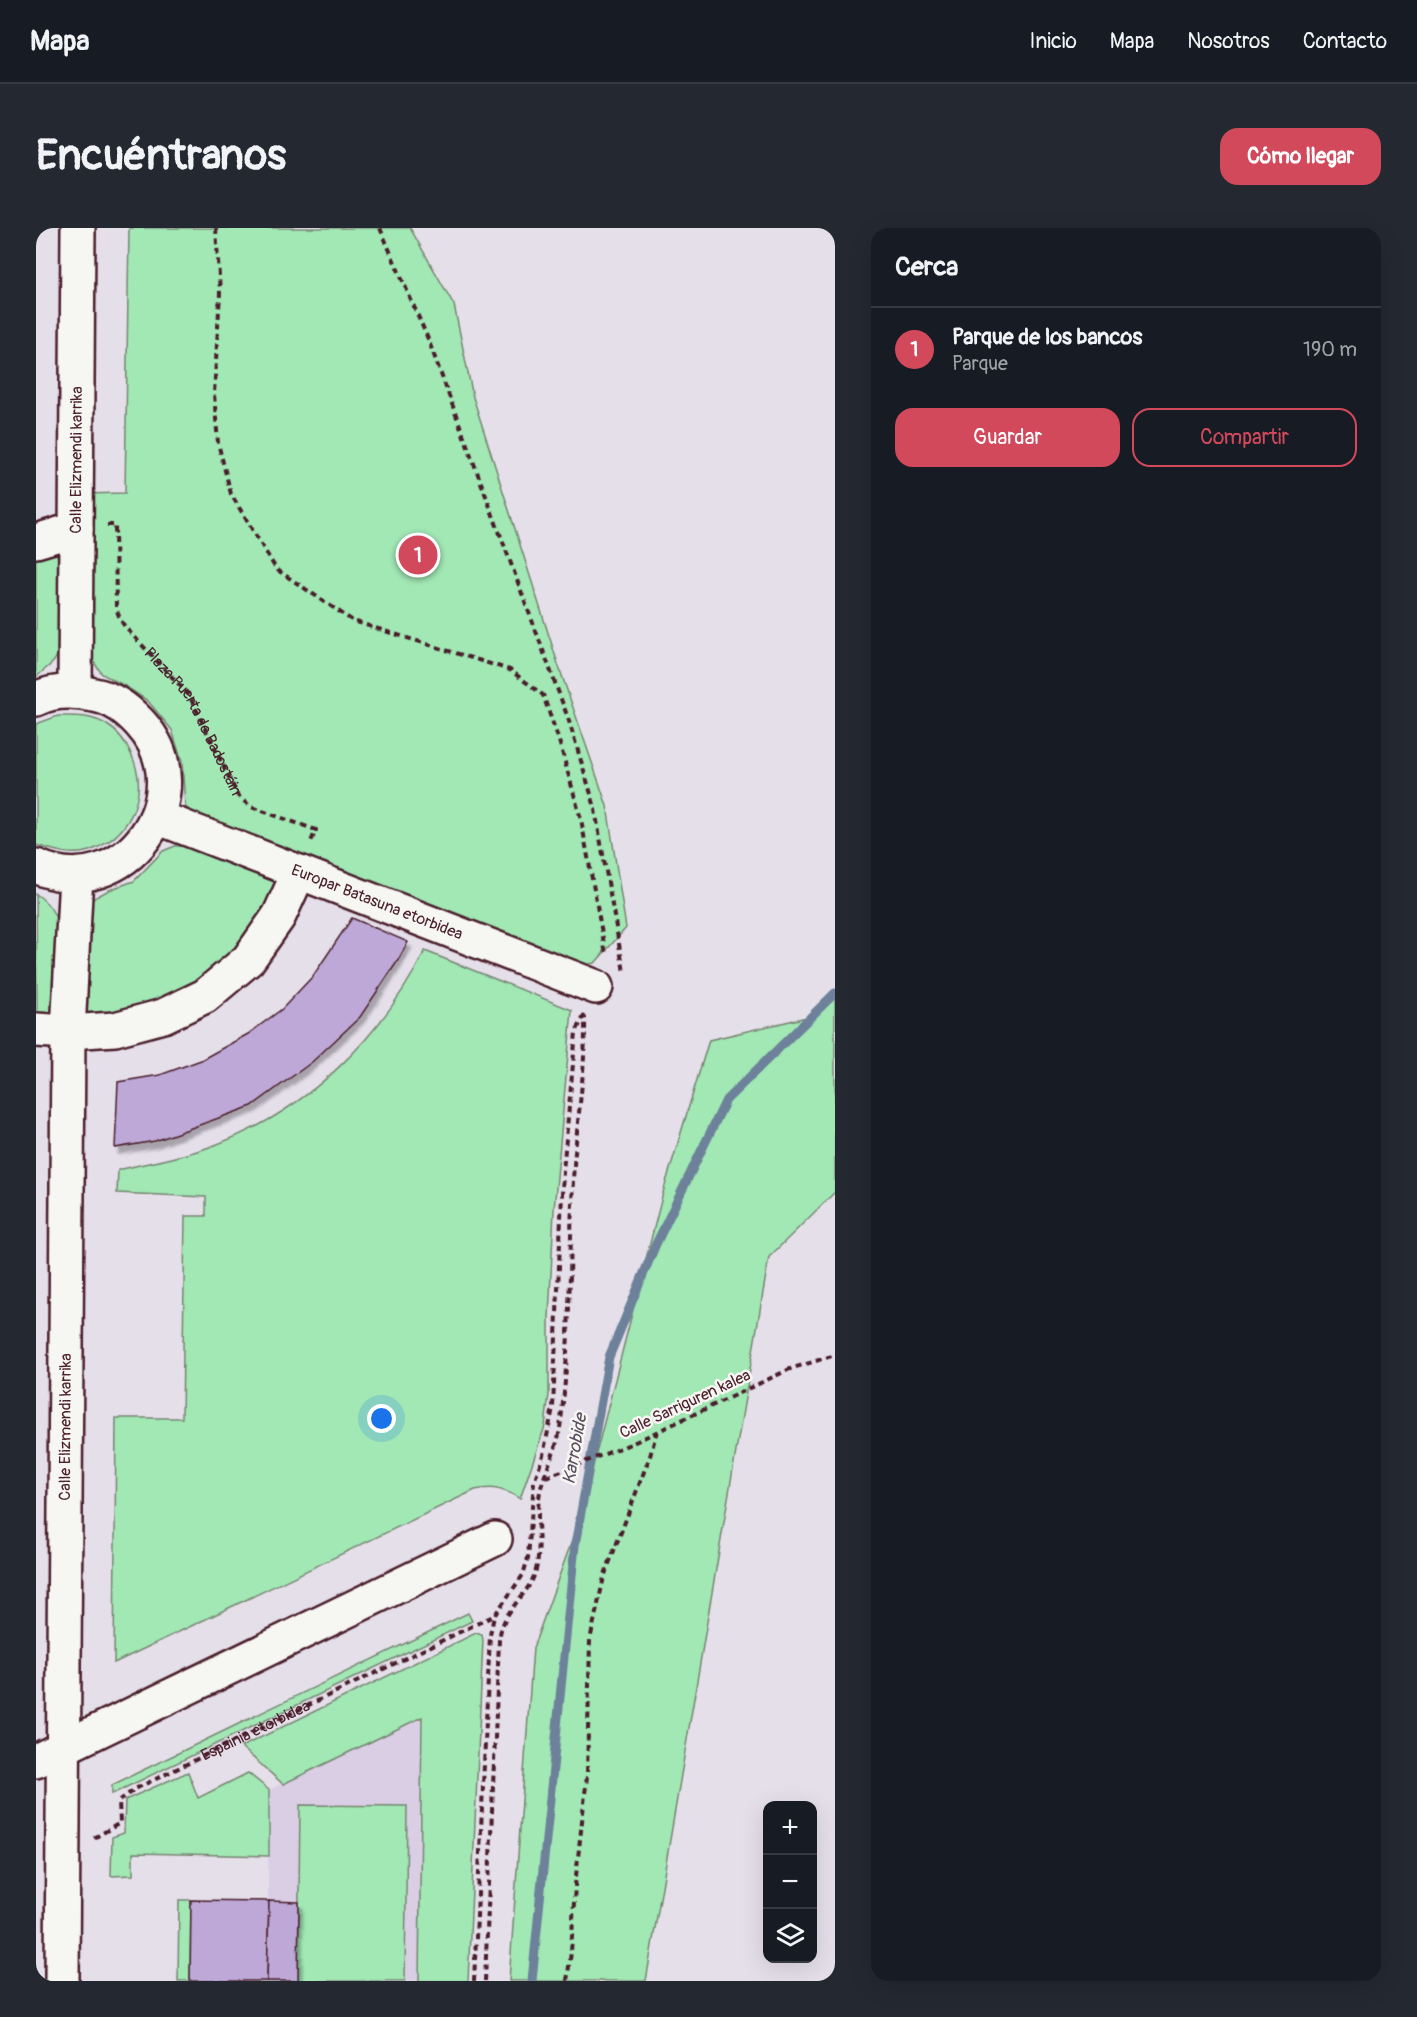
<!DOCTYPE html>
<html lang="es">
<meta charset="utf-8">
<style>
:root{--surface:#171b24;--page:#242831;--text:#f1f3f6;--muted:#9ea1a6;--line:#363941;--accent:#d1495b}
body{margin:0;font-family:Pangolin,sans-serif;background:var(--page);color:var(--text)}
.controls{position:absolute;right:18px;bottom:18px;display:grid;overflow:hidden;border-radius:12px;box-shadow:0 6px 24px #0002}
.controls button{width:54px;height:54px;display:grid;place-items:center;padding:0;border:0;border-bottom:2px solid var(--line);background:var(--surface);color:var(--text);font:30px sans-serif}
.you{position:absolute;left:346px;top:1191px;width:21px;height:21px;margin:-15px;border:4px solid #fff;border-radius:50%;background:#1a73e8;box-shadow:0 0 0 9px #1a73e833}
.badge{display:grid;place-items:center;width:39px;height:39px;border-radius:50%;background:var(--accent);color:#fff;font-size:20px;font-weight:700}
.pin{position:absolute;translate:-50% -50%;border:3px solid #fff;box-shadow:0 2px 6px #0006}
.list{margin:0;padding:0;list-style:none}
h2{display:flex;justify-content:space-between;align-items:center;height:78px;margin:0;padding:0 24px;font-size:26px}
h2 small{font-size:20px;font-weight:400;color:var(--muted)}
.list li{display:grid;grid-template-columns:39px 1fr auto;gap:18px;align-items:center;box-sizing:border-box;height:84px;padding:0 24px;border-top:2px solid var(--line)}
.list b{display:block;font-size:22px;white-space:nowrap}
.list p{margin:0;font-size:20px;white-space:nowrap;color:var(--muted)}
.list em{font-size:20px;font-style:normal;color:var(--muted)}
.actions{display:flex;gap:12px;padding:18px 24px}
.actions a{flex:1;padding:14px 0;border:2px solid var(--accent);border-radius:18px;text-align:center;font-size:21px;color:var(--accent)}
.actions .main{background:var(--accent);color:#fff}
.icon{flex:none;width:33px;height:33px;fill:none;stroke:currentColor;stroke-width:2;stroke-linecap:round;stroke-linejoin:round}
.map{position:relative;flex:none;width:799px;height:1753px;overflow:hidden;border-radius:18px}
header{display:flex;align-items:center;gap:36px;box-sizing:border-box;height:84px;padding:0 30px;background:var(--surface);border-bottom:2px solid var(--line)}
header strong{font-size:28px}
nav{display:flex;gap:33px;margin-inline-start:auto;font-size:21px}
.intro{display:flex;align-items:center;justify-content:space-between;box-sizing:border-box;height:144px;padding:0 36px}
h1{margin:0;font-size:42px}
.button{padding:15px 27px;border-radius:18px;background:var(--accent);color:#fff;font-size:21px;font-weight:700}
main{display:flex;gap:36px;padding:0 36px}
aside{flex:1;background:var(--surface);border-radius:18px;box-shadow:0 6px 24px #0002}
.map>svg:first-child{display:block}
.built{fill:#d9cee4}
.green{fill:#a1e8b5;stroke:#768470;stroke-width:1.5}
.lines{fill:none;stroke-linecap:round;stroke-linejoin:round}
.stream{stroke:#6d819a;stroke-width:9}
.building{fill:#bda8d7;stroke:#4a1f2b;stroke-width:1.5;filter:url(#shadow)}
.minor-casing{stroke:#4a1f2b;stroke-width:38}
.tertiary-casing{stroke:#4a1f2b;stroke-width:38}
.path{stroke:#4a1f2b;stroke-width:4;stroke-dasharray:6 4.5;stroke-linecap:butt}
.minor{stroke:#f6f6f2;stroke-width:33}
.tertiary{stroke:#f6f6f2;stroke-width:33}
.labels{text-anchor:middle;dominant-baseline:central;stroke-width:5;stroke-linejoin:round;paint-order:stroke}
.street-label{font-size:16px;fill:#4a1f2b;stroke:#f6f6f2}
.water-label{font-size:18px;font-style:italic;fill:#5b5062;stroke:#f6f6f2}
</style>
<header>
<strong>Mapa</strong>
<nav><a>Inicio</a><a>Mapa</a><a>Nosotros</a><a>Contacto</a></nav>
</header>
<div class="intro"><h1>Encuéntranos</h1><a class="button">Cómo llegar</a></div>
<main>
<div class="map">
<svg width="799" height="1753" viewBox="0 0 799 1753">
<defs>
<filter id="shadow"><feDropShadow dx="3.5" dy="6" stdDeviation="1.5" flood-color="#0004"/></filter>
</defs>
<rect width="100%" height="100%" fill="#e5dfea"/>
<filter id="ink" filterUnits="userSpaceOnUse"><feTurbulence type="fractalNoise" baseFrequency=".0167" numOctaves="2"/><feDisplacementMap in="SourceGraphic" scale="12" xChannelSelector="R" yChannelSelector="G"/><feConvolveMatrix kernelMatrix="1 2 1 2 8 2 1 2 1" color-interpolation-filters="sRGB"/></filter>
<g filter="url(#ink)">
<polygon class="built" points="386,1489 383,1753 154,1753 155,1672 232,1673 233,1562"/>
<g class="green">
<polygon points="93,0 374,0 418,77 437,169 522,436 571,578 590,700 559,735 532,739 162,592 149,578 146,534 136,502 112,473 89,458 66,446 52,426 47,266 89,265"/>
<path d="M11 320 22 328C28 348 30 417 18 433 13 439 5 444 0 449V321Z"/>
<path d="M22 488C39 488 56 487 71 497 83 504 91 516 96 528 113 567 94 609 53 623 35 629 17 622 0 617V496Z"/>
<polygon points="139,618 154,618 230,647 239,654 240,671 197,729 151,765 62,790 48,783 48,682 58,670 73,662 98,653 127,623"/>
<path d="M0 666C13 675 19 685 23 699L22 776 16 786 1 791Z"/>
<path d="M389 723 536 782 518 982 513 1090V1166L509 1198 484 1271C469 1261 457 1258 439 1262L78 1435 80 1190H146L149 988H170V969L81 965 82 942C115 934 148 929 179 917 271 883 345 810 389 723Z"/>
<polygon points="799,768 799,964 733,1029 610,1753 473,1753 497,1420 542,1296 628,961 673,812 775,788"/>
<polygon points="432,1385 436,1393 76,1566 76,1557"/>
<polygon points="440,1405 446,1407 447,1412 432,1753 383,1753 386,1489 247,1556 205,1519"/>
<polygon points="152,1544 162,1570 212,1545 233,1562 233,1628 97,1625 97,1647 75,1648 76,1609 88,1605 89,1572"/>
<polygon points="264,1577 371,1578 369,1753 262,1753"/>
<polygon points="143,1672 155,1672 154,1753 142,1753"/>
</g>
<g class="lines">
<polyline class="stream" points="496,1753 539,1317 573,1129 620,1016 690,872 799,765"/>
</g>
<g class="building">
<polygon points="316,690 372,714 361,734 324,789 276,834 216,878 119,913 79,920 82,854 124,847 165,832 212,806 246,781 277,748"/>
<polygon points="155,1672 233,1673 231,1753 154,1753"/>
<polygon points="233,1673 263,1674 262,1753 231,1753"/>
</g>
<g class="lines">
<g class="minor-casing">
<g id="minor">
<polyline points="0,313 40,301"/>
<path id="s3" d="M39 463 42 0"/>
<path id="s4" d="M121 589 560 759"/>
<polyline points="0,802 32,804 79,801 127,788 169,768 212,732 243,688 263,644"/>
<polyline points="0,1533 459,1311"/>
<path id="s5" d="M26 1753 32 804 40 647"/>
</g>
</g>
<g class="tertiary-casing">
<path id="tertiary" d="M0 471C18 462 39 463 58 467 76 470 92 482 104 495 169 565 88 679 0 638"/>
</g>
<g class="path">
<polyline points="180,0 184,65 178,166 182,215 195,266 240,341 317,393 474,442 507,467 523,513 545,591 570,727"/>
<polyline points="344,0 392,111 532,490 558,576 588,744"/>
<path id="s1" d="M71 297H79L80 380 84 391 89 399 153 467 202 568 215 579 280 602 274 616"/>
<polyline points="510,1249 597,1215 754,1141 799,1127"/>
<path id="s2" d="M58 1610 84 1595 83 1573 99 1561 457 1388"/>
<polyline points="438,1753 454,1407 458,1388 487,1347 492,1330 498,1254 507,1227 517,1180 527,943 540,804 549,786"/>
<path d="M449 1753 463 1412C467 1377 496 1368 501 1337 505 1314 500 1292 503 1270 506 1246 521 1224 524 1200 535 1118 533 1034 537 952 540 897 550 843 549 789"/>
<polyline points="531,1753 535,1724 539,1657 551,1548 554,1412 568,1349 614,1228 621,1203"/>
</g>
<use href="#minor" class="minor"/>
<use href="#tertiary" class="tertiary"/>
</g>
</g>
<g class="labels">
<g class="street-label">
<text stroke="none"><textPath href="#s3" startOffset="231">Calle Elizmendi karrika</textPath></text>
<text stroke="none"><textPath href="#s1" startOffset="230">Plaza Puerta de Badostáin</textPath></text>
<text stroke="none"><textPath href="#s4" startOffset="236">Europar Batasuna etorbidea</textPath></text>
<text transform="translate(649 1176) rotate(-25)">Calle Sarriguren kalea</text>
<text stroke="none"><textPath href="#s5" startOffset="554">Calle Elizmendi karrika</textPath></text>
<text stroke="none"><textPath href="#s2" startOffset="206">Espainia etorbidea</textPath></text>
</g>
<g class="water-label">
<text transform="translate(539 1221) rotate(-80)">Karrobide</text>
</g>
</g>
</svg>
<div class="controls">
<button>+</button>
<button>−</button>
<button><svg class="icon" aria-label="layers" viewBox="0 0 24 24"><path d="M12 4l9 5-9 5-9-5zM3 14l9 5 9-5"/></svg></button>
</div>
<div class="you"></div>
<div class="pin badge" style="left:382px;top:327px">1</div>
</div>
<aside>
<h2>Cerca<small></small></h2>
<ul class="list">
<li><span class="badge">1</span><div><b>Parque de los bancos</b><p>Parque</p></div><em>190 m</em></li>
</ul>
<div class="actions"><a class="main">Guardar</a><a>Compartir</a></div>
</aside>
</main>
